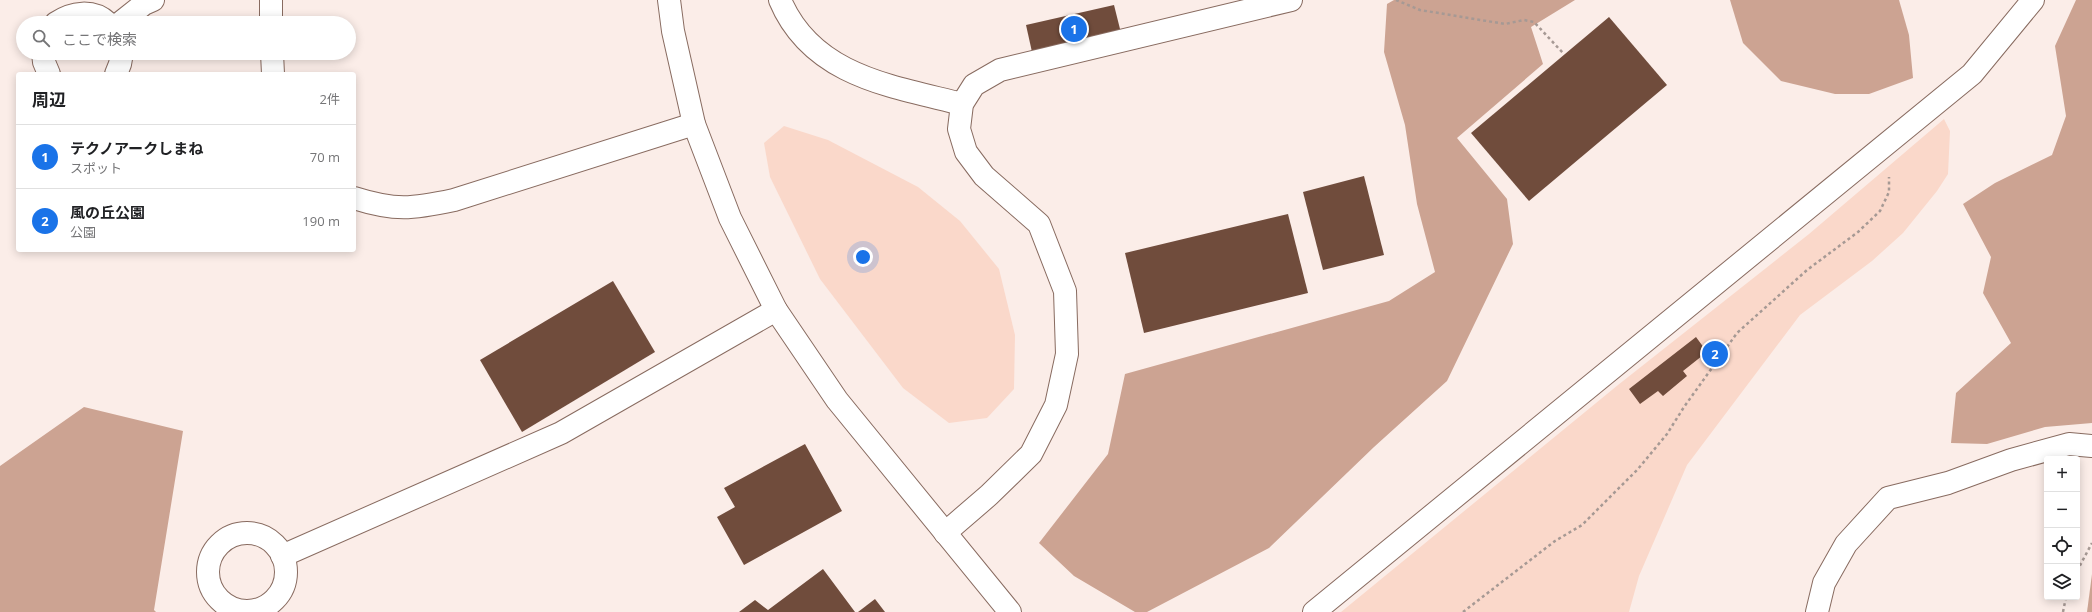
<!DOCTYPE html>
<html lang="ja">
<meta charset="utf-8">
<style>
:root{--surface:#fff;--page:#f2f2f2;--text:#202124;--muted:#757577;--line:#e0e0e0;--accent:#1a73e8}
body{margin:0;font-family:"Open Sans","Noto Sans JP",sans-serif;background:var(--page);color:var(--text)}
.controls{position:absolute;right:12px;bottom:12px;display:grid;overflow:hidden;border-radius:4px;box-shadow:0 2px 10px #0003}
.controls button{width:36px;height:36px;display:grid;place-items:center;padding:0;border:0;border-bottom:1px solid var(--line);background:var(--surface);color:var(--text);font:20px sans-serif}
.you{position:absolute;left:863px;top:257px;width:14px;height:14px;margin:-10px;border:3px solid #fff;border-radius:50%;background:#1a73e8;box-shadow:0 0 0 6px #1a73e833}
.badge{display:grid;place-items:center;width:26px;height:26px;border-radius:50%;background:var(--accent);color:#fff;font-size:13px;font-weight:700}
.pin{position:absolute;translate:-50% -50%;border:2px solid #fff;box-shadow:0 1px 4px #0006}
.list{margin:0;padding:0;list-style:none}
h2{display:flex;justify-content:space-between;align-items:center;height:52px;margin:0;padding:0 16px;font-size:17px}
h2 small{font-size:13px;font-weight:400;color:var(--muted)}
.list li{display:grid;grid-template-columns:26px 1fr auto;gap:12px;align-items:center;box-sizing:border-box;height:64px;padding:0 16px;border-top:1px solid var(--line)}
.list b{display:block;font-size:15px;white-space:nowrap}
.list p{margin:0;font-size:13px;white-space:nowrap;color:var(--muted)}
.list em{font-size:13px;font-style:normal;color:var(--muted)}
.icon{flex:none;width:22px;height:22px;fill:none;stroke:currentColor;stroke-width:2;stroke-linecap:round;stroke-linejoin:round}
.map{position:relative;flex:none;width:2092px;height:612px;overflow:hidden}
.search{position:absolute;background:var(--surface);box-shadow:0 2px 10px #0003;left:16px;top:16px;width:340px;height:44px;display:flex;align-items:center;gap:10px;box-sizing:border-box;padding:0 14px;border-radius:22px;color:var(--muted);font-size:15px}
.panel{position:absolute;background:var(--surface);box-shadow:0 2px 10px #0003;left:16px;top:72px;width:340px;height:180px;border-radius:4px}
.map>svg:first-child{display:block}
.green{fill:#fad8ca}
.forest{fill:#cca392}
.building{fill:#704c3c}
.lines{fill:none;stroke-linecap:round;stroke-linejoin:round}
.minor-casing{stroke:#886b60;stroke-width:24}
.path{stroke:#a69994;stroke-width:2.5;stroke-dasharray:3 3;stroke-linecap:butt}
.minor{stroke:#fff;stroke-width:22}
</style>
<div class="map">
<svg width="2092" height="612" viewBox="0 0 2092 612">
<rect width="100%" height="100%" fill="#fbede8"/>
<g class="green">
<polygon points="1944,119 1950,131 1948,174 1937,191 1903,233 1872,261 1800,315 1687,465 1639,576 1629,612 1341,612 1618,385 1809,234"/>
<polygon points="784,126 828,140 918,187 960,221 999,269 1015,335 1014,389 987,418 949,423 903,388 820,279 770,177 764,143"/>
</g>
<g class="forest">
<polygon points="1394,0 1575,0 1531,27 1543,64 1457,138 1507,199 1513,244 1447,381 1374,447 1269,548 1147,612 1135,612 1074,576 1039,543 1108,454 1125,374 1389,301 1435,272 1417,204 1405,125 1384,52 1387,4"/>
<polygon points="1730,0 1899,0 1909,35 1913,78 1869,94 1835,94 1781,81 1743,43"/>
<polygon points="2076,0 2092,0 2092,423 2045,427 1987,444 1951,443 1956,393 2011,343 1983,293 1991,257 1963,204 1995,183 2052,155 2066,116 2055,46"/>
<polygon points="84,407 183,431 154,610 156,612 0,612 0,466"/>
<polygon points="2092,574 2092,612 2087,612"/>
</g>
<g class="building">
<polygon points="1114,5 1121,33 1032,52 1026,25"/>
<polygon points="1609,17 1667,85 1529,201 1471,133"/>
<polygon points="1364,176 1384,255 1323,270 1303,192"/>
<polygon points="1288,214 1308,293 1144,333 1125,253"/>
<polygon points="613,281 655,352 522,432 480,360"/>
<polygon points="1696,337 1707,352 1683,371 1687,376 1663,396 1658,391 1640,404 1629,389"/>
<polygon points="805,444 842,511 744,565 717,517 735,507 724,488"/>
<polygon points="823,569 855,612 739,612 755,600 768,610"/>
<polygon points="875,599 885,612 858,612"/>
</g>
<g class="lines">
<g class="minor-casing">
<g id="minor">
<polyline points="271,0 271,23"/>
<polyline points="669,0 673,31 694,124 730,218 776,310 837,400 1010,612"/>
<path d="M780 0C812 76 891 86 962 104"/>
<path d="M56 23C72 12 93 9 108 23"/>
<polyline points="120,23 144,4 153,0"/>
<polyline points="43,53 44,62 49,74"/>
<polyline points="272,53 273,74"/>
<polyline points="116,74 120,64 122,53"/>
<path d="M354 198C395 211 412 209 454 200L694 124"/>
<polyline points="945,533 989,495 1031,454 1056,405 1067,354 1065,291 1039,224 984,176 966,152 959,129 962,104 974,85 1000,70 1291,0"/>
<circle cx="247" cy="572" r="39"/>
<polyline points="282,556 561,433 776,310"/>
<polyline points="1314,612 1972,74 2033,0"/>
<polyline points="1817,612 1824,583 1846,544 1888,498 1948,483 2011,460 2069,444 2092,446"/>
</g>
</g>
<g class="path">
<polyline points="1396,0 1420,10 1505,24 1524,20 1534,22 1563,53"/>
<polyline points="2077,571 2092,543"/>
<polyline points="1463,612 1555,541 1582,525 1638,469 1667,434 1684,407 1737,333 1807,270 1858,232 1880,211 1889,192 1889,177"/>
<polyline points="2063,612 2066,597"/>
</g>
<use href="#minor" class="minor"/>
</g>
</svg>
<div class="controls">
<button>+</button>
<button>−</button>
<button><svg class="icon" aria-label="locate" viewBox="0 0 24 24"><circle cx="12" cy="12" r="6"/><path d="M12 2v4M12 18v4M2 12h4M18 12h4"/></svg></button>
<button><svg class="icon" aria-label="layers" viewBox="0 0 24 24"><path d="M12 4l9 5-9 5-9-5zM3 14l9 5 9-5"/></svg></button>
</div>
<div class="you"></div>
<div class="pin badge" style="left:1074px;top:29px">1</div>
<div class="pin badge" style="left:1715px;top:354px">2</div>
<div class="search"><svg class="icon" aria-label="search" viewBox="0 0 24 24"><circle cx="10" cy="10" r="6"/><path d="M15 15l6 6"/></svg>ここで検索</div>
<section class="panel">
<h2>周辺<small>2件</small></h2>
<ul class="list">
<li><span class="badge">1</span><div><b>テクノアークしまね</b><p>スポット</p></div><em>70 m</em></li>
<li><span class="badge">2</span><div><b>風の丘公園</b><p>公園</p></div><em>190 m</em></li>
</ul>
</section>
</div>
